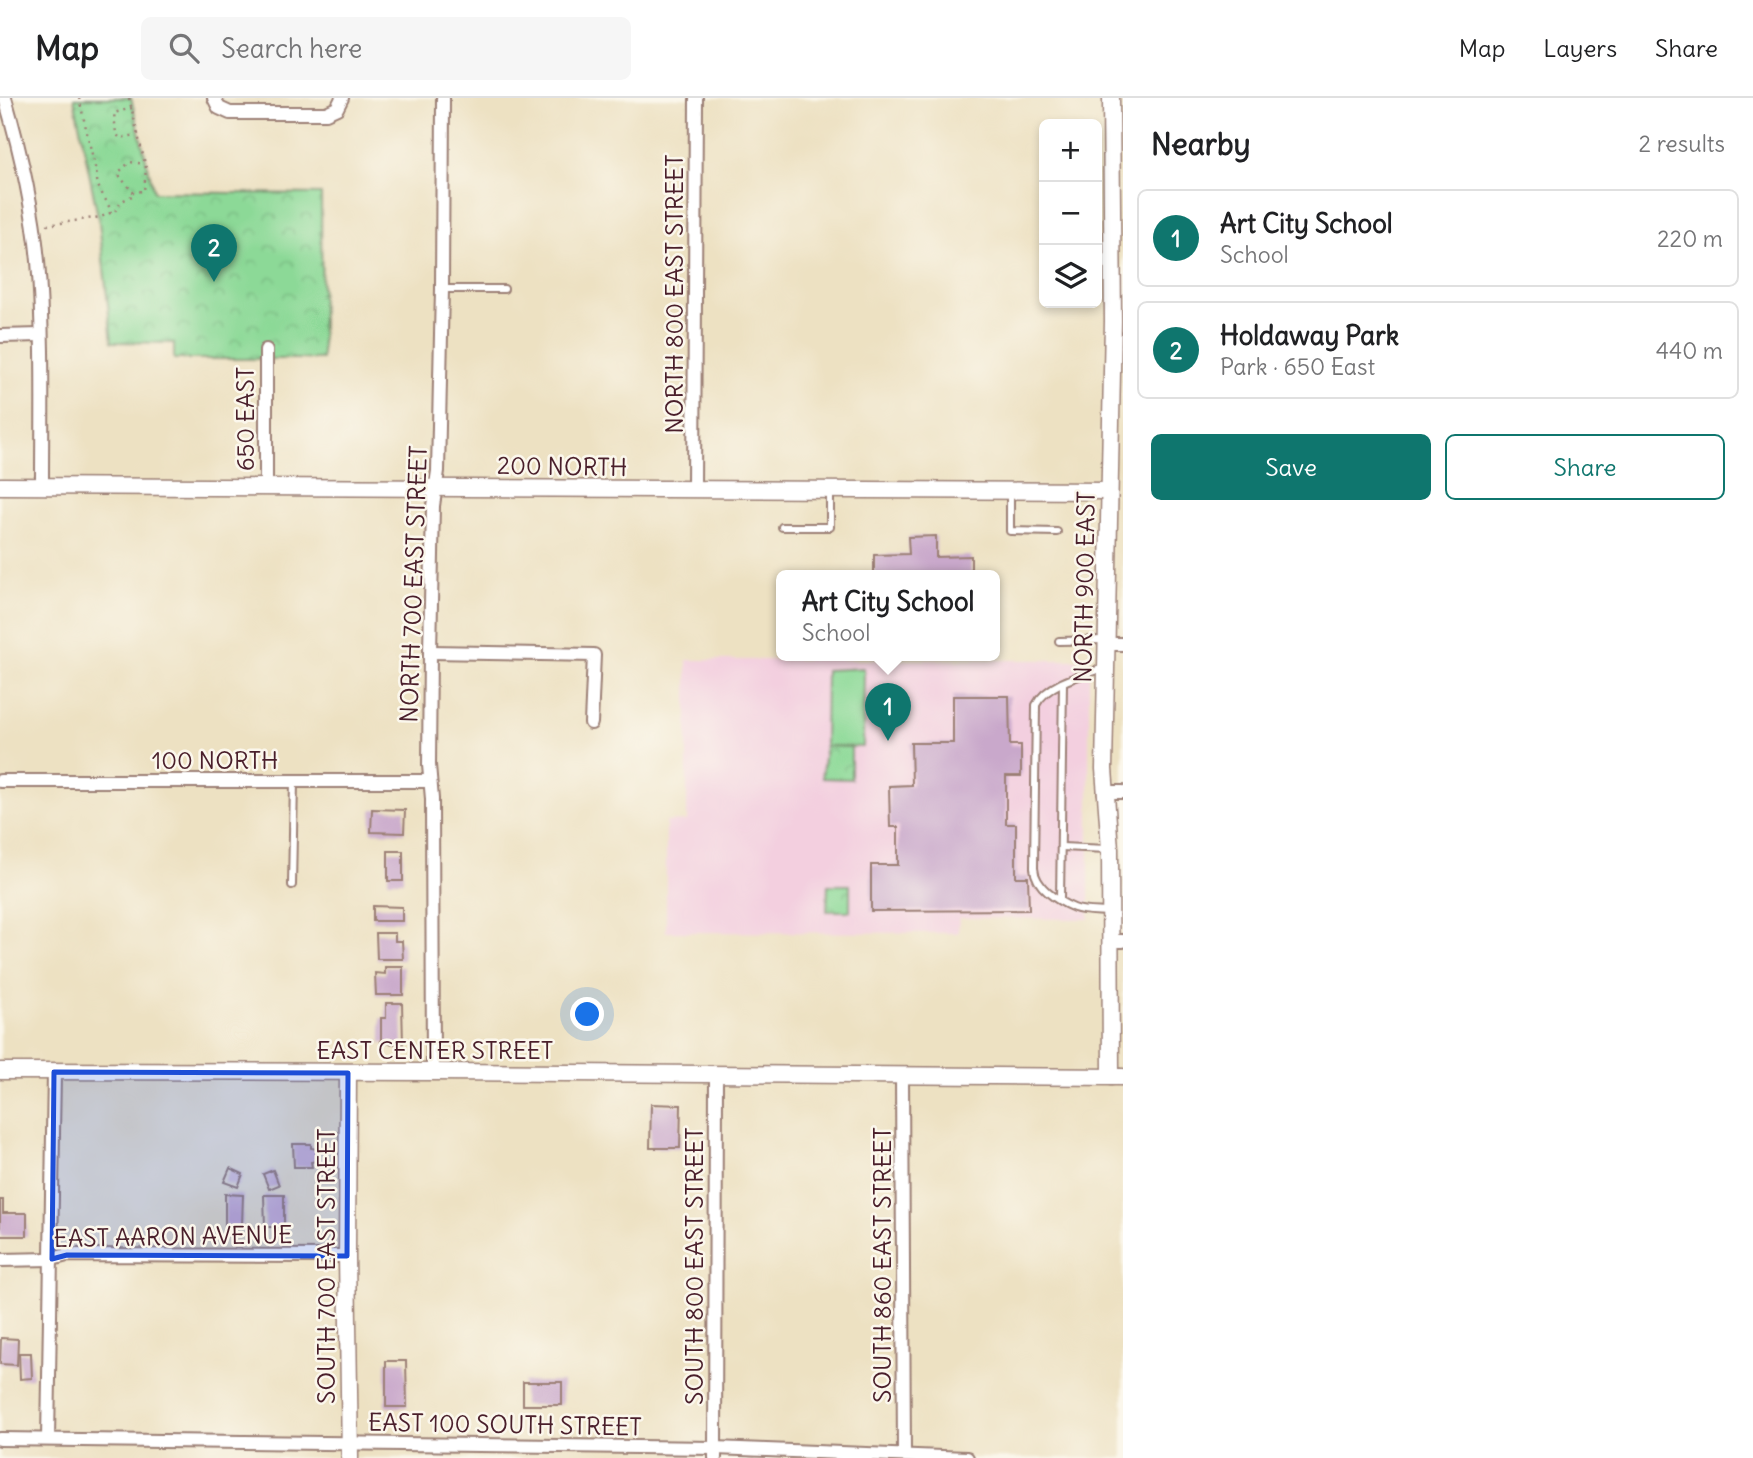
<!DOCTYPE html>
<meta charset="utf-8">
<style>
:root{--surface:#fff;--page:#f6f6f6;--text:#202124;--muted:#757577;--line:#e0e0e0;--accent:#0f766e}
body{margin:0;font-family:Delius,sans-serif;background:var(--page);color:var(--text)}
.controls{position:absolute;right:21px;top:21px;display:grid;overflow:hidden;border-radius:10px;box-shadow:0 4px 10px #0003}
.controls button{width:63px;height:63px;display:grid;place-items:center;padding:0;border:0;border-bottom:2px solid var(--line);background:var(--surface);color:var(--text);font:35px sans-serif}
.you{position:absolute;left:588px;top:917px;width:24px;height:24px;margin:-18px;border:5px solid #fff;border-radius:50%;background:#1a73e8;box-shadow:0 0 0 10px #1a73e833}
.badge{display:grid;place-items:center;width:46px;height:46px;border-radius:50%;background:var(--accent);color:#fff;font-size:23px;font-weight:700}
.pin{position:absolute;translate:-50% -58px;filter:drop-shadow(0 2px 4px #0008)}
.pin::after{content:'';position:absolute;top:37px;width:24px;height:21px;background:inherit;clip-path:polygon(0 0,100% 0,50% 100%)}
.popup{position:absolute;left:776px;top:472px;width:224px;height:91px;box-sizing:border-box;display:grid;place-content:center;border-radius:10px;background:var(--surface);filter:drop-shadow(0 2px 5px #0005);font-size:23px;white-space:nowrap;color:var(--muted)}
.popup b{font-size:26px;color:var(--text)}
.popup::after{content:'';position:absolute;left:50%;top:100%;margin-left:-14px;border:14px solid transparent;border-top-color:var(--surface)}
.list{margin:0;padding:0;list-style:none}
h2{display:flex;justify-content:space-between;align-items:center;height:91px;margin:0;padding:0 28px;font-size:30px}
h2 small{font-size:23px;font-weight:400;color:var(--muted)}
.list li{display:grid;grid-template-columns:46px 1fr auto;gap:21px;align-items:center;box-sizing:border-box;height:98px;margin:0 14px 14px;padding:0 14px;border:2px solid var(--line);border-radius:10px}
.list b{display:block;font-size:26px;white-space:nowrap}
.list p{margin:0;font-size:23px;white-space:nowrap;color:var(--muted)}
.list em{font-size:23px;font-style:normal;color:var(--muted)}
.actions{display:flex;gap:14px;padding:21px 28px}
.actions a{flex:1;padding:16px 0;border:2px solid var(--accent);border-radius:10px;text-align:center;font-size:24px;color:var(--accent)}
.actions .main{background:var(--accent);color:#fff}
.icon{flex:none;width:38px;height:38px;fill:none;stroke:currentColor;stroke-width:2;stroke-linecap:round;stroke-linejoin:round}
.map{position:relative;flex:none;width:1123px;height:1360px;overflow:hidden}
header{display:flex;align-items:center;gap:42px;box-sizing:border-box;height:98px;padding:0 35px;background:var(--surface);border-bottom:2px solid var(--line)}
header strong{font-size:33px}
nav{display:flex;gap:38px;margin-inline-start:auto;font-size:24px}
.search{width:490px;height:63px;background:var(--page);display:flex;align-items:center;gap:18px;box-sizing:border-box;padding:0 24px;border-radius:10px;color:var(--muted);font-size:26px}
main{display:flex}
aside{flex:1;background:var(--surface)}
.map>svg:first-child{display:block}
.built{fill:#f3cfdf}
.green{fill:#8cd997;stroke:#6b7c61;stroke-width:2}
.park{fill:url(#park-crowns);stroke:#6b7c61;stroke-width:2}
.building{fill:#c9a8cb}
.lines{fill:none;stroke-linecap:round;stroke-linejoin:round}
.service-casing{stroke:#9c8076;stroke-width:10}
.minor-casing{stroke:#9c8076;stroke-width:16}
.tertiary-casing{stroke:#9c8076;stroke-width:19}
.path{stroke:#9c8076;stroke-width:2.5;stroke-dasharray:2 5;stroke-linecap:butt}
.service{stroke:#fff;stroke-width:6}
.minor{stroke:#fff;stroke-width:12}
.tertiary{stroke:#fff;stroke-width:16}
.marked{fill:#1d4ed8;fill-opacity:0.2;stroke:#1d4ed8;stroke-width:5;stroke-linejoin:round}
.labels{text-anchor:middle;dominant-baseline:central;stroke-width:5;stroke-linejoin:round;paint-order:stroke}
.street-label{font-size:24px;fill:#4a1f2b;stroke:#fbf7ec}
</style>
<header>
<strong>Map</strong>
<div class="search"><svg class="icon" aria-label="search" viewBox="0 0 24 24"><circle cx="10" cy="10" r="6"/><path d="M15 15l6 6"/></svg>Search here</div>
<nav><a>Map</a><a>Layers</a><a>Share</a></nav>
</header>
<main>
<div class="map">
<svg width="1123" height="1360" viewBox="0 0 1123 1360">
<defs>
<pattern id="park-crowns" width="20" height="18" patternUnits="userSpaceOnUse" patternTransform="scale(1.75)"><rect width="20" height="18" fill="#8cd997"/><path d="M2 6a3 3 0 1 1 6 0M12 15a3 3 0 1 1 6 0" fill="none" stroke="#7aba82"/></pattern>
</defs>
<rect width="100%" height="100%" fill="#fbf7ec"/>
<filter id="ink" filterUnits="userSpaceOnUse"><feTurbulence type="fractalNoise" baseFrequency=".0143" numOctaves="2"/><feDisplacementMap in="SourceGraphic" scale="14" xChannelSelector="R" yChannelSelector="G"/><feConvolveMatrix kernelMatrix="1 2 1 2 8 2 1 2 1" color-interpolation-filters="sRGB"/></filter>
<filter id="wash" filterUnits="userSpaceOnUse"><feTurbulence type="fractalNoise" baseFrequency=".00686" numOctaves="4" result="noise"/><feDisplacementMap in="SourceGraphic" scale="28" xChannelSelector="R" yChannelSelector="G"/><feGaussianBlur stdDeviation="1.57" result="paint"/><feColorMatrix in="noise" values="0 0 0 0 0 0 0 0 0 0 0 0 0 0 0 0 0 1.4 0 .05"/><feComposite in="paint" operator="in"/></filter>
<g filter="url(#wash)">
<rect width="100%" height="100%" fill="#ede1c2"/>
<polygon class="built" points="687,562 1089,562 1089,821 959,820 958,835 666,834 666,724 687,723"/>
<polygon class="green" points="864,570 863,649 825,648 826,572"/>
<g class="park">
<polygon points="74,0 131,0 154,94 321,96 322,261 174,261 174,245 112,244 99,124"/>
<polygon points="825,648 851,649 851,681 822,680"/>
<polygon points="828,787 850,787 850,813 827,813"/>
</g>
<g id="blocks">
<g class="building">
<polygon points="936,438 936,459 971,458 971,477 874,477 874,457 909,456 908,439"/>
<polygon points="953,598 1009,598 1010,647 1021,647 1021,678 1006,678 1006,726 1016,726 1016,779 1028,779 1029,812 871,813 871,767 898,767 898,729 890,729 889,688 912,687 911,645 953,645"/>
<polygon points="372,711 405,712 404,735 371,734"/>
<rect x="388" y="753" width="15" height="30"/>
<polygon points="373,808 402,809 402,823 373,823"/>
<polygon points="376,835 395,835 395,843 402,843 403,861 377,861"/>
<polygon points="385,869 403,869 403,897 376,897 375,875 385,876"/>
<polygon points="386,905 402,905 403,946 381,945 381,920 386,920"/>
<polygon points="651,1006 681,1007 680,1050 650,1050"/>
<polygon points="293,1046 311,1046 311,1050 317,1051 316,1063 311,1064 312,1069 294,1069"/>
<polygon points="230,1070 243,1076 238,1089 224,1084"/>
<polygon points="273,1072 279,1087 269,1091 263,1076"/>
<polygon points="225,1096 243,1097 242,1127 225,1127"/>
<polygon points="264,1097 284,1097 284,1129 265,1129"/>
<polygon points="0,1102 3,1102 3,1115 27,1115 27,1138 0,1138"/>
<polygon points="1,1240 18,1241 17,1267 0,1266"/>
<polygon points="19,1255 31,1255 32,1280 20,1281"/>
<polygon points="386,1263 406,1263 407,1309 386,1309"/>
<rect x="523" y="1284" width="39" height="23"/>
</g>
</g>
</g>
<g filter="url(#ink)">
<use href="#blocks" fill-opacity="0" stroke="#9c8076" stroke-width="2"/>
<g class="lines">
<g class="service-casing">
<g id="service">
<polyline points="442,191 504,191"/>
<polyline points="1010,395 1010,433 1057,434"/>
<polyline points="782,429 830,429 830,393"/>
<polyline points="1059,543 1105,542"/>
<path d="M1104 570C1082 577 1047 585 1036 607L1034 770C1035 789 1057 803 1074 810 1084 814 1098 813 1109 814"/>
<polyline points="1061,749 1108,751"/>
<polyline points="292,787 294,684"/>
<polyline points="1060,801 1063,585"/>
</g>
</g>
<g class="minor-casing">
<g id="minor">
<path d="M5 0C20 52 33 109 38 163 44 238 42 313 42 388"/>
<polyline points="214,0 219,10 230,15 326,15 337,10 342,0"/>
<polyline points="0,238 41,237"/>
<polyline points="266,252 266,390"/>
<polyline points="694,392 696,0"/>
<polyline points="1105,546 1123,546"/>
<polyline points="430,554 594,557 591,625"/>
<polyline points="0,683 430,683"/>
<polyline points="1104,694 1123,694"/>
<polyline points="1111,843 1123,843"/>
<polyline points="433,974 432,701 429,667 430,554 433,408 438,373 442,191 443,0"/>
<polyline points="902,977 904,1356"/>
<polyline points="0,1162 52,1161 67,1157 347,1158"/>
<polyline points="0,1341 715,1350 967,1360"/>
<polyline points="48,1341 54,974"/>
<polyline points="715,1360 716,975"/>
</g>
</g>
<g class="tertiary-casing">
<g id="tertiary">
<polyline points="0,388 1109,393"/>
<polyline points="0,973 433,974 1123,979"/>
<polyline points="348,975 347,1158 350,1360"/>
<polyline points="1111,979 1110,751 1104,671 1113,223 1111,0"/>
</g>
</g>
<g class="path">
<path d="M79 0 97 78C96 93 108 100 111 115"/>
<polyline points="129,0 146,70 144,93 133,94 120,79 119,74 130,64 145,66"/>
<polyline points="132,10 114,15 116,36 120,40 136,37 139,35"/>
<polyline points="47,127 101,119 115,113 122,103 132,98 133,94"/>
</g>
<use href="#service" class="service"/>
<use href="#minor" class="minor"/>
<use href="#tertiary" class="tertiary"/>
</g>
</g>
<path class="marked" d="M54 974 348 975 347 1158 67 1157 52 1161Z"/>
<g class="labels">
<g class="street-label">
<text transform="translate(674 196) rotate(-90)">NORTH 800 EAST STREET</text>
<text transform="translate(245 321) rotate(-90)">650 EAST</text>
<text transform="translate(562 368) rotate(1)">200 NORTH</text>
<text transform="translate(413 486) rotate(-88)">NORTH 700 EAST STREET</text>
<text transform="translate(1084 489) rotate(-89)">NORTH 900 EAST</text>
<text x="215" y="662">100 NORTH</text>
<text x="435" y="952">EAST CENTER STREET</text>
<text transform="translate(173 1138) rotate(-1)">EAST AARON AVENUE</text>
<text transform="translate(882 1167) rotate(-90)">SOUTH 860 EAST STREET</text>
<text transform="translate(326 1168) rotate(-90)">SOUTH 700 EAST STREET</text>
<text transform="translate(694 1168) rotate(-90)">SOUTH 800 EAST STREET</text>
<text transform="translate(505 1326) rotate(1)">EAST 100 SOUTH STREET</text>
</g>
</g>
</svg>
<div class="controls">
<button>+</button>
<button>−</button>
<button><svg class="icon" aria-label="layers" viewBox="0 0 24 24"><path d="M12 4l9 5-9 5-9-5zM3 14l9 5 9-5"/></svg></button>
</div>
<div class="you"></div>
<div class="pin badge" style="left:888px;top:643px">1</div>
<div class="popup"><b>Art City School</b>School</div>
<div class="pin badge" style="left:214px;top:184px">2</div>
</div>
<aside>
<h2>Nearby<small>2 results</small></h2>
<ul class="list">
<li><span class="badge">1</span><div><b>Art City School</b><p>School</p></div><em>220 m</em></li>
<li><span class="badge">2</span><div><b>Holdaway Park</b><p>Park · 650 East</p></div><em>440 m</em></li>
</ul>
<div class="actions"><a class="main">Save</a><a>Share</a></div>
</aside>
</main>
